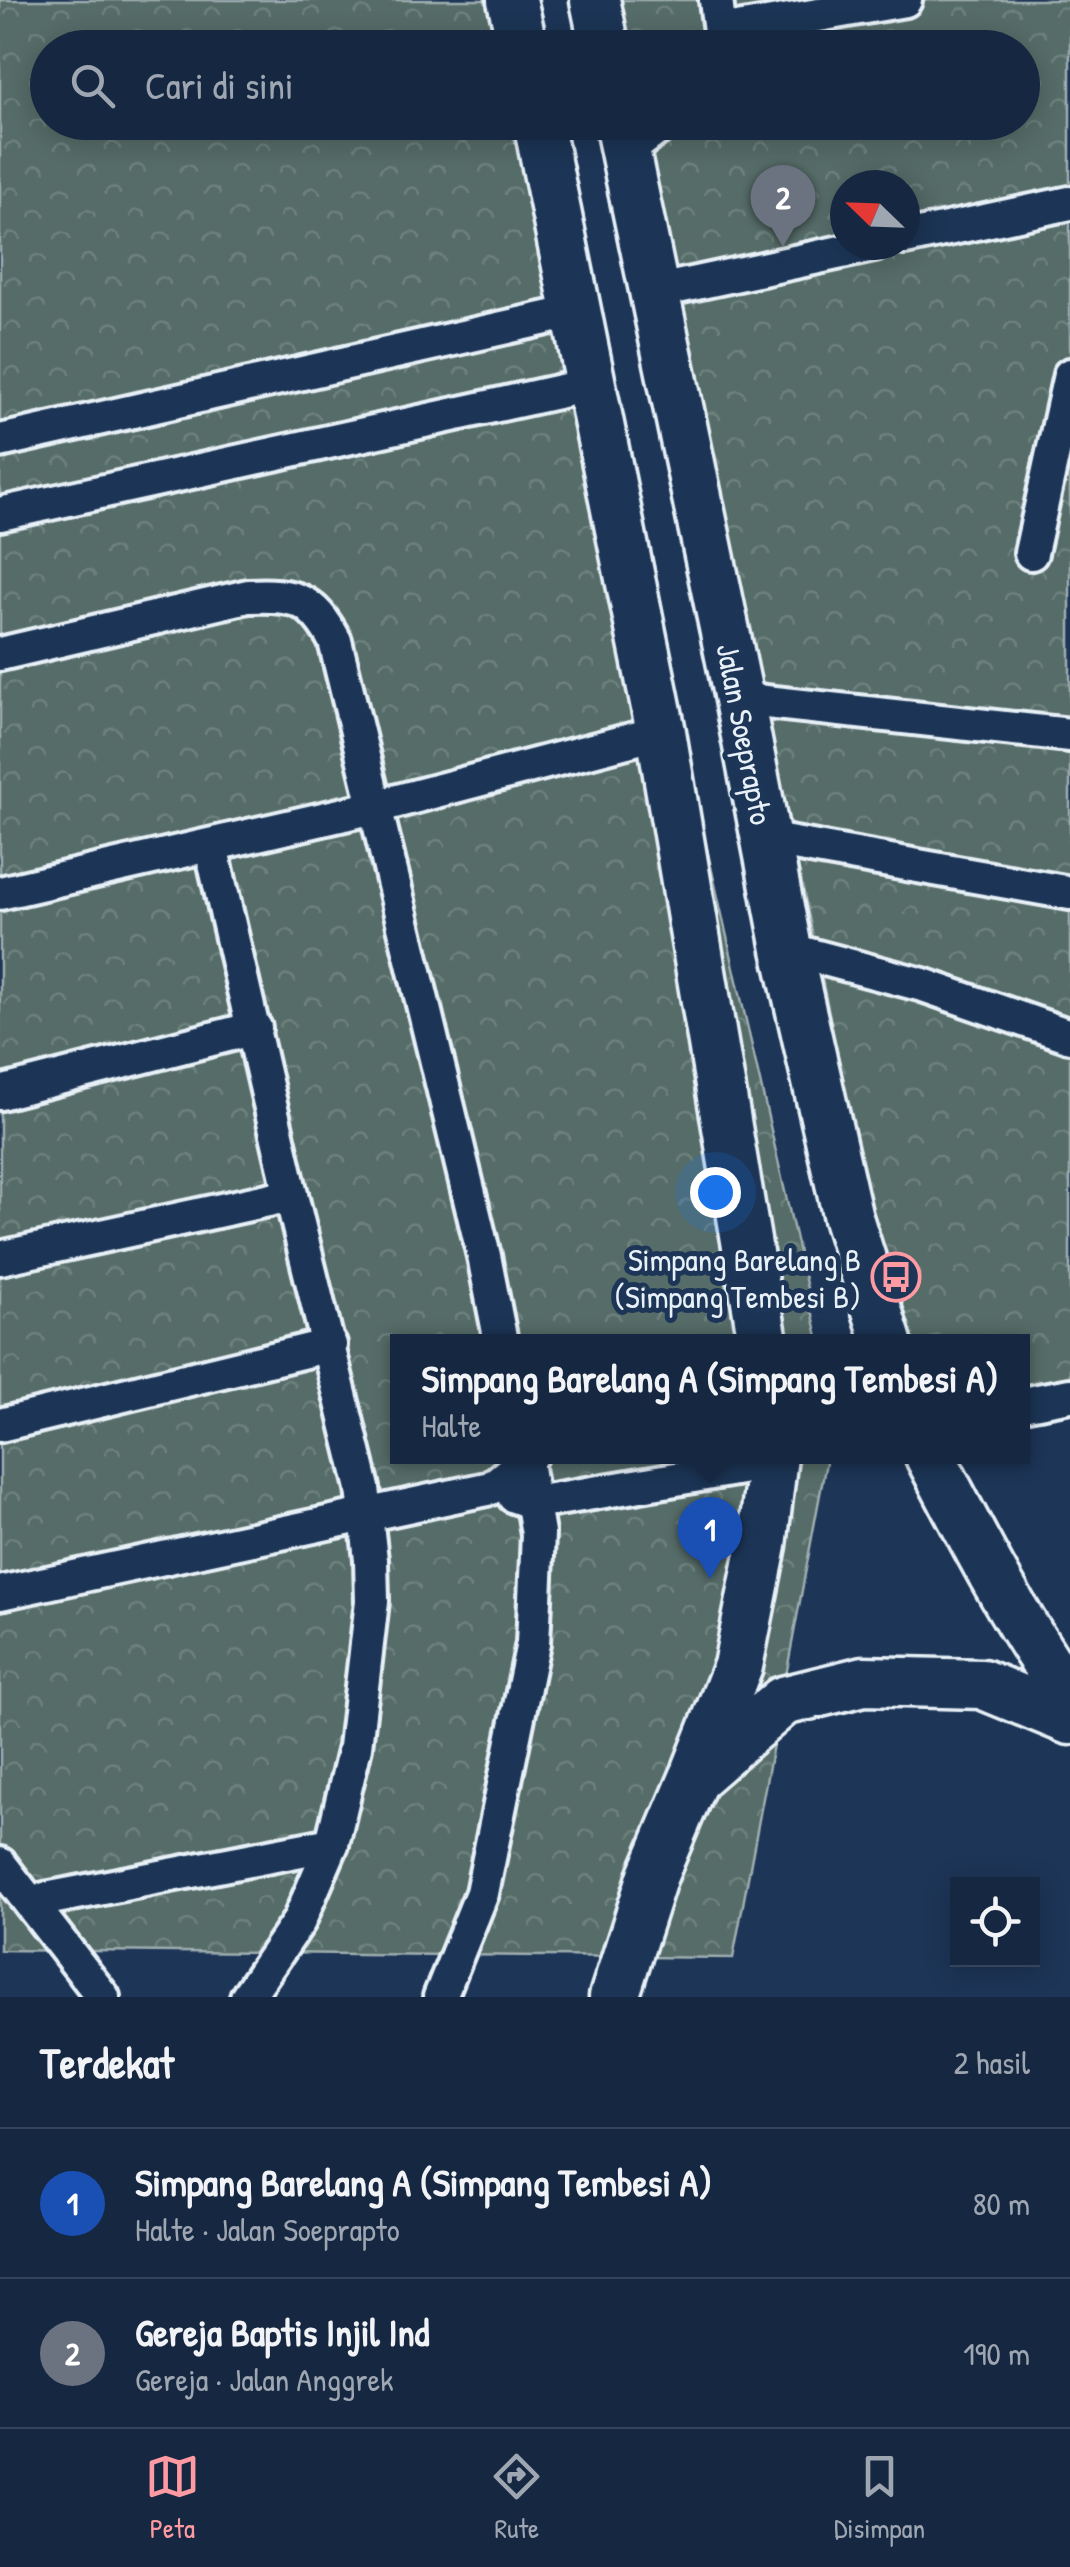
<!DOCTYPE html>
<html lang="id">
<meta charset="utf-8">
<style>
:root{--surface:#162841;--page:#1f3048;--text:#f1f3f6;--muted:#9ea6b1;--line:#35445a;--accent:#ff9aa2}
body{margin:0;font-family:"Patrick Hand",sans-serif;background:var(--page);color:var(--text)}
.controls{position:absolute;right:30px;bottom:30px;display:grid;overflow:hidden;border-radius:0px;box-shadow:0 5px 25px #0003}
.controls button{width:90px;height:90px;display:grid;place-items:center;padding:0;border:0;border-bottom:2px solid var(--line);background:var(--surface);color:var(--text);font:50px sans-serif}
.compass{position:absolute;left:830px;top:170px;width:90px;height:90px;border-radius:50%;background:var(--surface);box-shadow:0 5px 25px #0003;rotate:293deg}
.you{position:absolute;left:715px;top:1192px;width:35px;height:35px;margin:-25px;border:8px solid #fff;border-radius:50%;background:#1a73e8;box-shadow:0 0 0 15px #1a73e833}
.badge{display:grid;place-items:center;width:65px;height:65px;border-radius:50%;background:var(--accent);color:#fff;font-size:32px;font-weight:700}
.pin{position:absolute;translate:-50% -82px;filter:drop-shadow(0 2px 5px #0008)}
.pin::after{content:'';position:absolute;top:52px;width:35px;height:30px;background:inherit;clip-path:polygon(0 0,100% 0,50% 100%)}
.popup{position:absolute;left:390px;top:1334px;width:640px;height:130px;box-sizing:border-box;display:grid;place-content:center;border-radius:0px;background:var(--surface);filter:drop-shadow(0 2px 8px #0005);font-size:32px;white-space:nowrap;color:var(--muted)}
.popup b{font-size:38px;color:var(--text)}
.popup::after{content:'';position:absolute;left:50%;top:100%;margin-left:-20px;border:20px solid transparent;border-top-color:var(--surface)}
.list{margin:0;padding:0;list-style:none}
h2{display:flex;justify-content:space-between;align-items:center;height:130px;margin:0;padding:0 40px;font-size:42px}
h2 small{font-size:32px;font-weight:400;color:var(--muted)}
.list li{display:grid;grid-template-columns:65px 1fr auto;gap:30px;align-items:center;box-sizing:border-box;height:150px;padding:0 40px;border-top:2px solid var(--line)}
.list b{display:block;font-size:38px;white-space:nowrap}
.list p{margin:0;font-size:32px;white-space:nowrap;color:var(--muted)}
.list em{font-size:32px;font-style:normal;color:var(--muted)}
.icon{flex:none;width:55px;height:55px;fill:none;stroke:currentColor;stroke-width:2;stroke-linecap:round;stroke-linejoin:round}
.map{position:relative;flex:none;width:1070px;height:1997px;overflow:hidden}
.search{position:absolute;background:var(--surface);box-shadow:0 5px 25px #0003;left:30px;right:30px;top:30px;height:110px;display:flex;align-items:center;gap:25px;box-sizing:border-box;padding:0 35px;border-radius:55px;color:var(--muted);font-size:38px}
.sheet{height:430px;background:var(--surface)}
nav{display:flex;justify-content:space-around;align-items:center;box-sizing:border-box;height:140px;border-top:2px solid var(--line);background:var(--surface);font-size:28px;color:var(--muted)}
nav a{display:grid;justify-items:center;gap:5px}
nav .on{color:var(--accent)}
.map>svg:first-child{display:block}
.forest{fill:url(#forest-crowns);stroke:#9faeb0;stroke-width:2.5;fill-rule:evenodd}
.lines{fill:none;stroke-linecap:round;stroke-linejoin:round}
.minor-casing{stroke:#e8f1f8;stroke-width:40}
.highway-casing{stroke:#e8f1f8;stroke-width:55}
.minor{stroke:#1d3557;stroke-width:32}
.highway{stroke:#1d3557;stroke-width:48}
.labels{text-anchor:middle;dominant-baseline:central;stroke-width:10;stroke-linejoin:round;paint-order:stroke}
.street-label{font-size:32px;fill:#e8f1f8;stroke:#1d3557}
.poi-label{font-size:32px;fill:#e8f1f8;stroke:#1d3557;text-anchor:end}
</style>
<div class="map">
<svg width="1070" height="1997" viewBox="0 0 1070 1997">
<defs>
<pattern id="forest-crowns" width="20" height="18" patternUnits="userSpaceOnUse" patternTransform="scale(2.5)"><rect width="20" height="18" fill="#566c67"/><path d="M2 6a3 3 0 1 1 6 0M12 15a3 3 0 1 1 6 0" fill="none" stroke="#6e817e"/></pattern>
</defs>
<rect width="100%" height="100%" fill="#1d3557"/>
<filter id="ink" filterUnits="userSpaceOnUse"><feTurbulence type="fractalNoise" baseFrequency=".01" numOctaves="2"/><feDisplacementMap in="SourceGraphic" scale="20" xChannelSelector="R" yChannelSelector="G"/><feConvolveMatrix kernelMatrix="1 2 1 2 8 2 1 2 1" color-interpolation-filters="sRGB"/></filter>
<g filter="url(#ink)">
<g class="forest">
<polygon points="0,0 536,0 546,47 48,48 48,122 561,123 679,726 819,1341 398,1342 398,1456 827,1457 733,1958 0,1950"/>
<path d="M617 0H1070V1384L1023 1395 1022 1342 898 1341 642 123 1022 122V48L627 47ZM845 185H905V245H845Z"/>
</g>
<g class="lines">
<g class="minor-casing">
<g id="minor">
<polyline points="720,32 905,0"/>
<polyline points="715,48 720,32 716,0"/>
<polyline points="625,153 666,122"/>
<polyline points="905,238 1070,203"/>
<polyline points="654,292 874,245"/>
<polyline points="0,441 578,311"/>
<polyline points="0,514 593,384"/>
<polyline points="1031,553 1070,375"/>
<path d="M0 654 248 596C295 594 312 598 335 641L484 1256 501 1342"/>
<polyline points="739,699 1070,735"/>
<polyline points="766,839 1070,893"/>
<polyline points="211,846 291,1195 363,1488 371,1560 372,1601 355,1747 332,1844 299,1921 247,1997"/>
<polyline points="0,893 375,807 661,732"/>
<polyline points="787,949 923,985 1070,1036"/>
<polyline points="0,1093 255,1028"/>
<polyline points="0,1258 291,1195"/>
<polyline points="1022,1404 1070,1395"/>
<polyline points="0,1425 330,1345"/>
<polyline points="514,1496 534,1503 741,1468 771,1456"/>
<polyline points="0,1593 491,1488 530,1456"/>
<polyline points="0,1864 103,1997"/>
<polyline points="30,1902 332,1844"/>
<polyline points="440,1997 482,1893 533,1643 538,1534 525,1456"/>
</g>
</g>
<g class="highway-casing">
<g id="highway">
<polyline points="512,0 523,48"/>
<polyline points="595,0 605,48"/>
<polyline points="538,122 661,732 763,1342"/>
<polyline points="619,122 739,699 787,949 848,1218 887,1342"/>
<path d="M930 1456C973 1539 1016 1622 1070 1698"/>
<polyline points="697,1770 738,1666 762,1545 773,1456"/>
<polyline points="614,1997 653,1875 694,1778 783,1701 864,1681 982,1684 1070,1720"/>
</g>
</g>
<use href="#minor" class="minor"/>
<use href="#highway" class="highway"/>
</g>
</g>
<defs>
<g id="bus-ring" transform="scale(2.5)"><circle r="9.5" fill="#1d3557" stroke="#ff9aa2" stroke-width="1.5"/><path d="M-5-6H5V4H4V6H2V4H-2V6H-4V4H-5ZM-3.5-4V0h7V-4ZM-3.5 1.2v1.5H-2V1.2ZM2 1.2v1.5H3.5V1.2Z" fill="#ff9aa2"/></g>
</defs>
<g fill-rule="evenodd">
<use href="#bus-ring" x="896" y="1277"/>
</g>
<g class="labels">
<g class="street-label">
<text transform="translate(745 734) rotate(79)">Jalan Soeprapto</text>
</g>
<g class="poi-label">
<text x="861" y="1259">Simpang Barelang B<tspan x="861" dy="37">(Simpang Tembesi B)</tspan></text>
</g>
</g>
</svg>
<div class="controls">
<button><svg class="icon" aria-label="locate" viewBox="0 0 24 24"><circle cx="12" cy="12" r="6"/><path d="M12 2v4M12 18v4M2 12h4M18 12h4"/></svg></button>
</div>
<svg class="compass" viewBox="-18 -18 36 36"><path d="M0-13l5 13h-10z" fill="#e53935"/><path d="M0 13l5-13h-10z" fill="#9ea6b1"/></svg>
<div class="you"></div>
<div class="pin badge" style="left:710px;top:1579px;background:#1a4fb4">1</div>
<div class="popup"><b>Simpang Barelang A (Simpang Tembesi A)</b>Halte</div>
<div class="pin badge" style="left:783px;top:247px;background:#6b7280">2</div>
<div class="search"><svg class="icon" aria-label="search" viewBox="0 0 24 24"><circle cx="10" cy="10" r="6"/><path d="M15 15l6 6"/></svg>Cari di sini</div>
</div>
<section class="sheet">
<h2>Terdekat<small>2 hasil</small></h2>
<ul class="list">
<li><span class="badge" style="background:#1a4fb4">1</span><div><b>Simpang Barelang A (Simpang Tembesi A)</b><p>Halte · Jalan Soeprapto</p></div><em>80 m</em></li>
<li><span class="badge" style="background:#6b7280">2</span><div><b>Gereja Baptis Injil Ind</b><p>Gereja · Jalan Anggrek</p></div><em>190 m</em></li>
</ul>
</section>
<nav>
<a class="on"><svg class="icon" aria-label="map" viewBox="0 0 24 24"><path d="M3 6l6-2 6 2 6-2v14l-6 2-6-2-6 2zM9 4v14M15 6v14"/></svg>Peta</a>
<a><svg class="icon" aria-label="directions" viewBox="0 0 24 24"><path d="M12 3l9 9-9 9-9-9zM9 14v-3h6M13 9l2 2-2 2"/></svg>Rute</a>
<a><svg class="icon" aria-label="saved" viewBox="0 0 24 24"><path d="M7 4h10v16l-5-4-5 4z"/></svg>Disimpan</a>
</nav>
